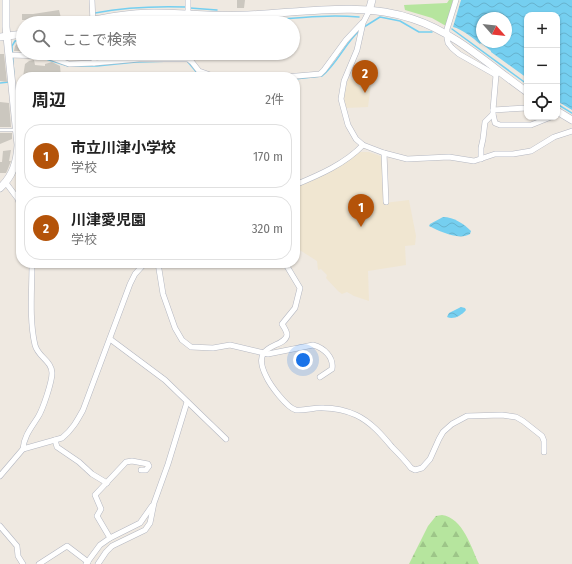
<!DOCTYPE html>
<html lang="ja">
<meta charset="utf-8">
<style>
:root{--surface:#fff;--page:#f6f6f6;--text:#222;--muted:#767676;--line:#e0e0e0;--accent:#b45309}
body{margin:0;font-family:"Fira Sans Condensed","Noto Sans JP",sans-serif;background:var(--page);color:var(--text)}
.controls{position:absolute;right:12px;top:12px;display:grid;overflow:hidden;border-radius:8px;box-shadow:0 1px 3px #0004}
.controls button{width:36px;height:36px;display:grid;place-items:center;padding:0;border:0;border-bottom:1px solid var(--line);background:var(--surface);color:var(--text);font:20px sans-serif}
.compass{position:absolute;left:476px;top:12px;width:36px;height:36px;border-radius:50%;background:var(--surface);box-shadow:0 1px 3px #0004;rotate:117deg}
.you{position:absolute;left:303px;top:360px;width:14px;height:14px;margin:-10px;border:3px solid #fff;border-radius:50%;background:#1a73e8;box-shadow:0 0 0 6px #1a73e833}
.badge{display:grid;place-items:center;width:26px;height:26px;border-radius:50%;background:var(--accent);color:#fff;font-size:13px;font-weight:700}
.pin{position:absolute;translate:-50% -33px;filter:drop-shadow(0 1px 2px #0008)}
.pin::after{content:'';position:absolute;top:21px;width:14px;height:12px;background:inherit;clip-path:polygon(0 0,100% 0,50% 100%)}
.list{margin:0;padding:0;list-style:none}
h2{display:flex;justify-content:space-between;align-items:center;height:52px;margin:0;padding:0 16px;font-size:17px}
h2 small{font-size:13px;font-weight:400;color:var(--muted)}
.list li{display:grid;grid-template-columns:26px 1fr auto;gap:12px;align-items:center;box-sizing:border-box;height:64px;margin:0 8px 8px;padding:0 8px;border:1px solid var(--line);border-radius:16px}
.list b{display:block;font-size:15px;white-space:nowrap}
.list p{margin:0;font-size:13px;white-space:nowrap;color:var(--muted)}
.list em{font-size:13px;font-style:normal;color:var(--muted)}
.icon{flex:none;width:22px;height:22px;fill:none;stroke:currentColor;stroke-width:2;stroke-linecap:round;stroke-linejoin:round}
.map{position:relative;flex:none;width:572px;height:564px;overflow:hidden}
.search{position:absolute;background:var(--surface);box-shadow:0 1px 3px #0004;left:16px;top:16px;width:284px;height:44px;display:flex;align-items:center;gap:10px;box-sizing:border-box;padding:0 14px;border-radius:22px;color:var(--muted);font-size:15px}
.panel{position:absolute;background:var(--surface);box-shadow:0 1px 3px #0004;left:16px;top:72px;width:284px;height:196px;border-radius:16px}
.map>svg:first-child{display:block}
.education{fill:#f0e6d1}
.grass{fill:#b6e59e}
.forest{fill:url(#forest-firs)}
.water{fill:url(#water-waves);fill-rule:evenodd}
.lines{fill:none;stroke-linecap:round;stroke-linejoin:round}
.stream{stroke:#75cff0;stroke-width:1.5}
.building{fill:#cbc7bf}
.lane-casing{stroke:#b4b7c1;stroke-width:3.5}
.street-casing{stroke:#b4b7c1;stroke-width:6}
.secondary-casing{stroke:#b4b7c1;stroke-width:8}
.lane{stroke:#fff;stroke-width:2.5}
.street{stroke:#fff;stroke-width:5}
.secondary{stroke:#fff;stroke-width:7}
</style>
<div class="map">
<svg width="572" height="564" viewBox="0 0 572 564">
<defs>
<pattern id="forest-firs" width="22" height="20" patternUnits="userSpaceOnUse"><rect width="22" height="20" fill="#b6e59e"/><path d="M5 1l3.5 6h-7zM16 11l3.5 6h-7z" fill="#9dc588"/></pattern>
<pattern id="water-waves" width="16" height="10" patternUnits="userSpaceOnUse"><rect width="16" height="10" fill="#75cff0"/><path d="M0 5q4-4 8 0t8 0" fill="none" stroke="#66b2ce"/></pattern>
</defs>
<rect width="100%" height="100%" fill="#efe9e1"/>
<g class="education">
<polygon points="348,78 371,84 368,107 346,108 344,98"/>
<polygon points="360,152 369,152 383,157 384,203 409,200 416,236 415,245 405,246 406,265 368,271 369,301 354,296 347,292 342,294 338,291 326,278 327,275 321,269 318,270 317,261 295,247 295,187 318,178"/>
</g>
<polygon class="grass" points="449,0 453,0 446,26 432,18 405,10 404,5 447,3"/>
<path class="forest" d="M442 515C463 518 471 547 479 564H409L428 526 436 516Z"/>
<g class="water">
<path d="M461 0H572V110L557 101V15H527V78L491 52V51L481 43 480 44C473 38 462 29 453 27ZM482 18H506V42H482Z"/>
<path d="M443 217C454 217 464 224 471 231L470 234C459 241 439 231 429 226L430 224Z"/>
<path d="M461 307 465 308 466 310C461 316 453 320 447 317L449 313Z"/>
</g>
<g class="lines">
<g class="stream">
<polyline points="190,8 217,10"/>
<path d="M95 13C126 7 154 6 186 7"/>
<path d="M218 19V22C265 23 312 13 359 17"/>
<polyline points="364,27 380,17 400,21 419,32 432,32"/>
<polyline points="452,29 527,84"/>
<polyline points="31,58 46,59 68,66 97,66 136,62 174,61"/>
<polyline points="188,62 198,74 205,77"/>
<polyline points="14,78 12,46 15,41 23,40"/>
<path d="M295 79 322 76C337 64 344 45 359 31"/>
<polyline points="0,83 9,82"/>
<polyline points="557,104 572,113"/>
</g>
</g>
<g class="building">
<polygon points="237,0 245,0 244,8 237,8"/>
<polygon points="59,10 61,18 45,23 45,22 40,23 25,23 25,20 22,20 22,14 33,14"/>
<polygon points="23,42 23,51 14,51 15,46 17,44"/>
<polygon points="0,54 4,54 7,82 0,81"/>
<polygon points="34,60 35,65 45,66 45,64 52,62 60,66 61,77 23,77 25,64 29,61"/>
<polygon points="0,102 9,103 11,127 0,127"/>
<polygon points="0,133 12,133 12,139 0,144"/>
<polygon points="11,150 9,161 11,161 7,171 6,173 0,173 0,162 2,162 3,151"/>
</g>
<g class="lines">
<g class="lane-casing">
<g id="lane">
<polyline points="216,16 217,23"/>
<polyline points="247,16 248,23"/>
<polyline points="0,130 15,130"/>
</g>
</g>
<g class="street-casing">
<g id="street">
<polyline points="92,0 93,23"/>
<polyline points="188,0 188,23"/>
<polyline points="456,0 447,29 447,38 448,43 452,48 459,54 496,75 499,71"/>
<polyline points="369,11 363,23 357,50 344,81 341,99 348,125 356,139 363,145 384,153 407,159 449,157 474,161 495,154 513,154 531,151 554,137 572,131"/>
<polyline points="94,53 94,63"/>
<polyline points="9,55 47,56 69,64 94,63 139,59 188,59 192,62 199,71 216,77"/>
<polyline points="285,77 320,74 324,70 346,40 362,23"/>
<polyline points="493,110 496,75"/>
<polyline points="493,114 495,123 500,125 531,125 551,117"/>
<polyline points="384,153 386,202"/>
<polyline points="481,159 481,148 483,139 485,122 493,114 493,110 527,108"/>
<polyline points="6,183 18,199 21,210"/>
<path d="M295 185C319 175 345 164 363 145"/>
<path d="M158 263 163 294 175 328 182 340 191 347 213 348 230 345 268 354 313 345C324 348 334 357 332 369L320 377"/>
<path d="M285 263 300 288 295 308 282 324C284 327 287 332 287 335 285 349 249 342 266 376 270 385 287 408 296 410 305 411 315 407 324 408 334 408 347 411 356 415 371 422 382 435 392 447 399 454 405 460 411 468L415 470 422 468 430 459 439 439 443 432 452 424 467 416 502 415 516 417 523 421 542 436 544 441V452"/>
<polyline points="110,339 165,380 226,439"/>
<polyline points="55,440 57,447 79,462 92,474 107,483"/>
<path d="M23 449C24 436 31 428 38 417 43 409 52 382 52 373 52 361 38 357 35 345 29 320 32 289 32 263"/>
<path d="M0 476 23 449 62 438C72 430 77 421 83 410L130 284 135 274 145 263"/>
<polyline points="0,526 17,546 18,556 23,564"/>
<polyline points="110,538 97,516 101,509 95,495 126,462 132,461 148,464 149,466 146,470 141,470"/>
<polyline points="39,564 67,546 88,562"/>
<polyline points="86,564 100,545 110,538 140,523 152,506"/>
<polyline points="98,564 106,552 112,546 145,530 150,523 154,503 168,464 187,402"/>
</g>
</g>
<g class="secondary-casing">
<g id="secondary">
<polyline points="369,11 372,0"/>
<path d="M79 23C104 18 128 13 154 13 185 13 216 17 248 15 301 13 361 1 413 19 456 33 490 66 527 92"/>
<polyline points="0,37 23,34"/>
<polyline points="557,111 572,120"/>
<path d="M0 188C13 176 17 162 18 145L6 27V0"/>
</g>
</g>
<use href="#lane" class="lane"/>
<use href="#street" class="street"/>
<use href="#secondary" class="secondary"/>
</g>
</svg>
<div class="controls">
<button>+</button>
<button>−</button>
<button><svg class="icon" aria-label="locate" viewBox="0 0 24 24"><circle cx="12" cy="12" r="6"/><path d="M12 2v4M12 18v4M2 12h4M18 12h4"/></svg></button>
</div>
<svg class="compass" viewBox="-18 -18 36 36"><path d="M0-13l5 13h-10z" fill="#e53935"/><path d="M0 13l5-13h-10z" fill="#767676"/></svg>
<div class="you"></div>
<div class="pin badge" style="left:361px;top:227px">1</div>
<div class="pin badge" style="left:365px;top:93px">2</div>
<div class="search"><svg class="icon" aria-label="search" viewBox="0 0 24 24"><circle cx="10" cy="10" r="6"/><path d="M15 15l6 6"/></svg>ここで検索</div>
<section class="panel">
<h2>周辺<small>2件</small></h2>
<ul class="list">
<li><span class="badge">1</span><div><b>市立川津小学校</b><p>学校</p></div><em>170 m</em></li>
<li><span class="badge">2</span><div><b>川津愛児園</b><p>学校</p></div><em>320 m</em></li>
</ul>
</section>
</div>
